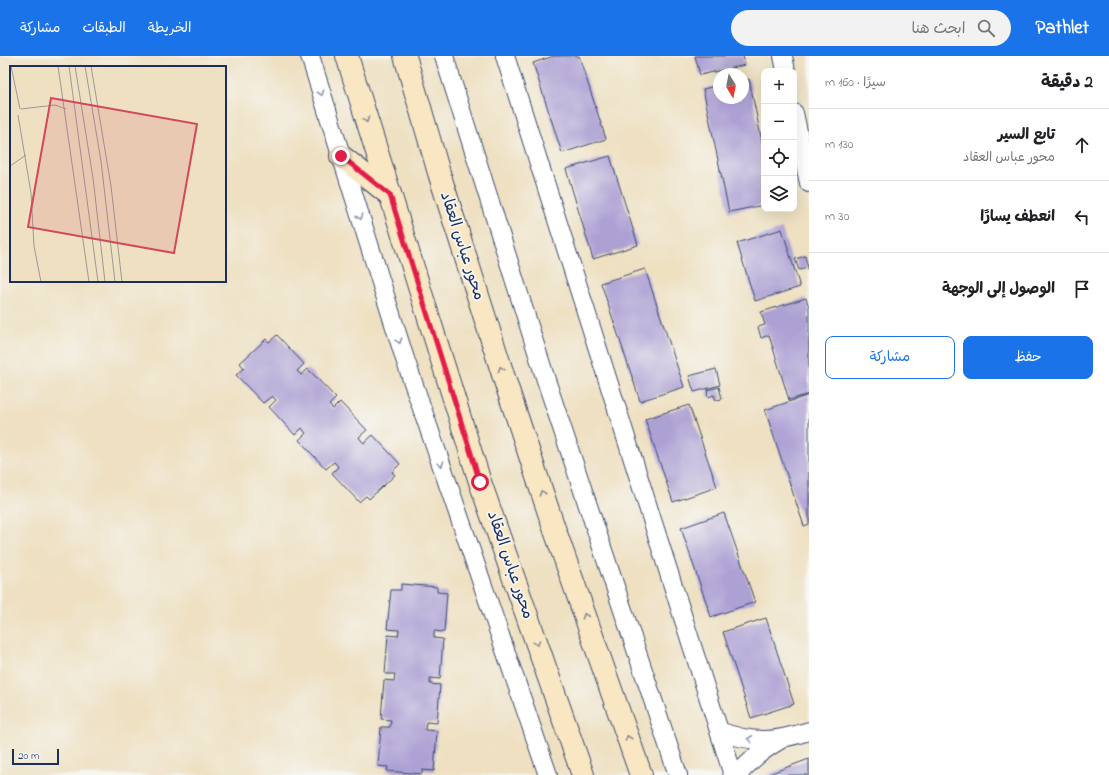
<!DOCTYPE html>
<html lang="ar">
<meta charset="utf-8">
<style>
:root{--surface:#fff;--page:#f2f2f2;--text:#202124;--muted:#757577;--line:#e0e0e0;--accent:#1a73e8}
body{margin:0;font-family:"Indie Flower","Playpen Sans Arabic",sans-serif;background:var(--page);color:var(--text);direction:rtl}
.controls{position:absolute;right:12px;top:12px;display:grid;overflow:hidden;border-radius:8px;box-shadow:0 4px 16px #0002}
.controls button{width:36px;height:36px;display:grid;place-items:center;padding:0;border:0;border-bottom:1px solid var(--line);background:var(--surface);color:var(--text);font:20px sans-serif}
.compass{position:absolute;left:713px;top:12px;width:36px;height:36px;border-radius:50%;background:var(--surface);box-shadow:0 4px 16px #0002;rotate:170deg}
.scale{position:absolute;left:12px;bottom:10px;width:47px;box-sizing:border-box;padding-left:4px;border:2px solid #1b2f5e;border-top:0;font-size:11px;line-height:14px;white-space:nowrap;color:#1b2f5e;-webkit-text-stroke:3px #f6f6f2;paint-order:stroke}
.stop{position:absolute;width:12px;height:12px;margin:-9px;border:3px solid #e11d48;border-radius:50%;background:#fff}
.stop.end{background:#e11d48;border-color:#fff;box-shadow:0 1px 4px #0008}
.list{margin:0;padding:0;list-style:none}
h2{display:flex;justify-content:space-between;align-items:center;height:52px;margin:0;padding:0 16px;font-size:17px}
h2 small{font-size:13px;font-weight:400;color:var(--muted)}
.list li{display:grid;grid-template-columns:26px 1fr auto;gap:12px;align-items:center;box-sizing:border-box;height:72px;padding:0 16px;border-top:1px solid var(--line)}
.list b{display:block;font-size:15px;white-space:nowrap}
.list p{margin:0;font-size:13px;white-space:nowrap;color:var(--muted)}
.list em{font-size:13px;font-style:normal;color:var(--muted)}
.actions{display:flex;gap:8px;padding:12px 16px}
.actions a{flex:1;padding:9px 0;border:1px solid var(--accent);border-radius:8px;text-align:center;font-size:14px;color:var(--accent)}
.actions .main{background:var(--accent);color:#fff}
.icon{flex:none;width:22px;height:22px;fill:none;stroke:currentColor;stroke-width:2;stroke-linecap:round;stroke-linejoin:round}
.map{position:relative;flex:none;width:809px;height:719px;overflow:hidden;direction:ltr}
header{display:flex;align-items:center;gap:24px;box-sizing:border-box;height:56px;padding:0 20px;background:var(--accent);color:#fff}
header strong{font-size:19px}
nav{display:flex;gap:22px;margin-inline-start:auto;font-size:14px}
.search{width:280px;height:36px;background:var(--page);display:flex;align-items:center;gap:10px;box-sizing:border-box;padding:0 14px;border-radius:22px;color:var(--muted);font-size:15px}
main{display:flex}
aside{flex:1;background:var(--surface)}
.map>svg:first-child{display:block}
.building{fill:#ada1d4}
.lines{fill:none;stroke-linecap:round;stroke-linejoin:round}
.minor-casing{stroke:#3b4a6d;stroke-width:20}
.secondary-casing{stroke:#3b4a6d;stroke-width:24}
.minor{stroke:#fff;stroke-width:18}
.secondary{stroke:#f9e7c3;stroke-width:22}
.oneway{stroke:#8d97ae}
.oneway2{stroke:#8a8b90}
.route{stroke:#e11d48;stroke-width:5}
.labels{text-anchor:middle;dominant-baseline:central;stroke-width:3.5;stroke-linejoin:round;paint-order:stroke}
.street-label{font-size:16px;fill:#1b2f5e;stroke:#f6f6f2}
.inset-road{fill:none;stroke:#9a9999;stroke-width:1}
.view{fill:#d1495b;fill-opacity:0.15;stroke:#d1495b;stroke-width:2}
.inset-edge{fill:none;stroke:#1b2f5e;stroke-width:2}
</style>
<header>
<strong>Pathlet</strong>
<div class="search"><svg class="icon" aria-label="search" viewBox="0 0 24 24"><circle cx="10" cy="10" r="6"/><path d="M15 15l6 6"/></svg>ابحث هنا</div>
<nav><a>الخريطة</a><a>الطبقات</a><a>مشاركة</a></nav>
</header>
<main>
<aside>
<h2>2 دقيقة<small>سيرًا · 160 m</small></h2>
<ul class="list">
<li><svg class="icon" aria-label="ahead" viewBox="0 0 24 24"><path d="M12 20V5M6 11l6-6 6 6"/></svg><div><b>تابع السير</b><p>محور عباس العقاد</p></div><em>130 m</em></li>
<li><svg class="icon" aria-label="left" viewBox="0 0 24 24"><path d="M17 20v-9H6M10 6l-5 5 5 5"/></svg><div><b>انعطف يسارًا</b></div><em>30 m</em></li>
<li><svg class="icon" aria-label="arrive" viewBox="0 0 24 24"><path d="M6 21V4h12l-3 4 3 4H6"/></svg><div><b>الوصول إلى الوجهة</b></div></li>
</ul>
<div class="actions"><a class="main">حفظ</a><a>مشاركة</a></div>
</aside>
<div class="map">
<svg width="809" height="719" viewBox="0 0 809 719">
<rect width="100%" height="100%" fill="#f6f6f2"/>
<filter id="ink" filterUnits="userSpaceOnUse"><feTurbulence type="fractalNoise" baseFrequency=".025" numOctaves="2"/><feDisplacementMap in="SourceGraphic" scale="8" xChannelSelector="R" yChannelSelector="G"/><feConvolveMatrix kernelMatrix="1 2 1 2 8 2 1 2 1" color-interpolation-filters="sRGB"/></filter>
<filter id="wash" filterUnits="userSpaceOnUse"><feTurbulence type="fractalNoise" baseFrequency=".012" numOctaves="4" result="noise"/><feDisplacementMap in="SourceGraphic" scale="16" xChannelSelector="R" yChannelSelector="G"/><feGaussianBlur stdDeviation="0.9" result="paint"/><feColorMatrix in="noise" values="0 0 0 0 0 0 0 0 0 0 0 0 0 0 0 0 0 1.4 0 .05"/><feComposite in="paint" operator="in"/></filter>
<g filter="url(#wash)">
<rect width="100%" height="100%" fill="#eee0c1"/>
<g id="blocks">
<g class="building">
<polygon points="554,0 579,0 606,83 562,97 533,7"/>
<polygon points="695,0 743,0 745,9 700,19"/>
<polygon points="749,23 764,95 764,149 729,156 703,33 719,29 719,42 743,42 743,24"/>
<polygon points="610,100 638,189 593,203 566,113"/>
<polygon points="782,173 800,231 755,245 737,187"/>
<polygon points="805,200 808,212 799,214 795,203"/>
<polygon points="645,213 684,331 640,345 601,227"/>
<polygon points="806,242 809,251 809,338 789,344 769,279 761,282 758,271 765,269 761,256"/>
<polygon points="277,279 304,308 297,315 301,319 308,313 336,342 329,349 333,353 340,346 367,374 359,381 361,384 364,387 373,379 400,408 392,416 395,419 369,443 366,440 359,446 332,417 338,411 336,408 334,406 326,413 299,384 306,377 304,375 302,372 295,379 269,351 276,344 272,340 263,347 236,319 244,312 240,307 266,283 269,286"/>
<polygon points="716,313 720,329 694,336 689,320"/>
<polygon points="719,331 722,343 716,344 714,339 708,341 707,334"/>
<polygon points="809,339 809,468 804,470 765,354"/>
<polygon points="689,349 717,431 673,446 645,363"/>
<polygon points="724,457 755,546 711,561 681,472"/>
<polygon points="401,528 437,531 437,536 447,537 444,576 434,575 434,582 443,583 440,623 430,622 430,628 440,629 437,667 426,666 425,674 437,675 434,715 422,714 422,718 387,715 388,711 378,710 381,671 390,671 391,664 381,663 384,624 394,625 395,618 385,618 388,579 398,580 399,574 387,573 391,534 401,534"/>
<polygon points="766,562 794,648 751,662 723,576"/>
<polygon points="809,703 809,719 766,719"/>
</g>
</g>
</g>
<g filter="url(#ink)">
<use href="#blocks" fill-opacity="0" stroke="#3b4a6d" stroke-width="1"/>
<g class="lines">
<g class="minor-casing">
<g id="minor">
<polyline points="310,0 405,303 548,719"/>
<polyline points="444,0 546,324 678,719"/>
<polyline points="505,0 733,719"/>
<polyline points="783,0 786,15"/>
<polyline points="794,57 809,127"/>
<path d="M719 675C754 688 775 686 809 675"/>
<path d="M738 719C750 704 764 693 780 684"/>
</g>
</g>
<g class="secondary-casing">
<g id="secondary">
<polyline points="347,0 480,426 583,719"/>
<polyline points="405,0 439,117 506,328 552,466 641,719"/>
<polyline points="341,100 390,139"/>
</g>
</g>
<use href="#minor" class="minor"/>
<use href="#secondary" class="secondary"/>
</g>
<defs><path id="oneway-chevron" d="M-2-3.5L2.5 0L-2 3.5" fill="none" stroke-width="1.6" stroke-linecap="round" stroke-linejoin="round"/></defs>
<g class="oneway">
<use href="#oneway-chevron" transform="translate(321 37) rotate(72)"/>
<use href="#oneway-chevron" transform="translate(360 161) rotate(72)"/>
<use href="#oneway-chevron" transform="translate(399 285) rotate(72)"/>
<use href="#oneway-chevron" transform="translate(441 408) rotate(71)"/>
<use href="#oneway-chevron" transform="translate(750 683) rotate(-172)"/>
</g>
<g class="oneway2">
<use href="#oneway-chevron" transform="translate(366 64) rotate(72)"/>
<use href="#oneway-chevron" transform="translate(501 313) rotate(-108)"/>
<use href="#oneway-chevron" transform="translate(542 437) rotate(-109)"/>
<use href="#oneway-chevron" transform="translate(585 560) rotate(-109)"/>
<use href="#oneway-chevron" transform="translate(537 587) rotate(71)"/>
<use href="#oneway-chevron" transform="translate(628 682) rotate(-109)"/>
</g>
</g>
<g class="lines" filter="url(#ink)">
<polyline class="route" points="341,100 390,139 480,426"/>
</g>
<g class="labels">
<g class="street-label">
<text transform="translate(462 190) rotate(72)">محور عباس العقاد</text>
<text transform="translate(510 509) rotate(71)">محور عباس العقاد</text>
</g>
</g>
<g transform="translate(10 10)">
<rect width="216" height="216" fill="#eee0c1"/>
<path class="inset-road" d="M1 0 10 43M48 0 79 216M59 0 88 216M65 0 83 112 95 216M75 0 91 95 105 216M81 0 101 120 112 216M11 43 45 39 56 43M8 49 21 127 24 180 31 216M0 100 16 89"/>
<path class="view" d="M41 32 187 58 164 187 18 161Z"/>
<rect width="216" height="216" class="inset-edge"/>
</g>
</svg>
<div class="controls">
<button>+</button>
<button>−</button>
<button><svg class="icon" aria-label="locate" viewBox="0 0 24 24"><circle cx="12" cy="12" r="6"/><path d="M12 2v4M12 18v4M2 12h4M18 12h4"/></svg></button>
<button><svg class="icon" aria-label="layers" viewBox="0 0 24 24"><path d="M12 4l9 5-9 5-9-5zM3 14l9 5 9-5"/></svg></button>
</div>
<svg class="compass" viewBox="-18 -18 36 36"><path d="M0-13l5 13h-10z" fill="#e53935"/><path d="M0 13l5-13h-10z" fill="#757577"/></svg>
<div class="scale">20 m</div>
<div class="stop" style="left:480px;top:426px"></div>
<div class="stop end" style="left:341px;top:100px"></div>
</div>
</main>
